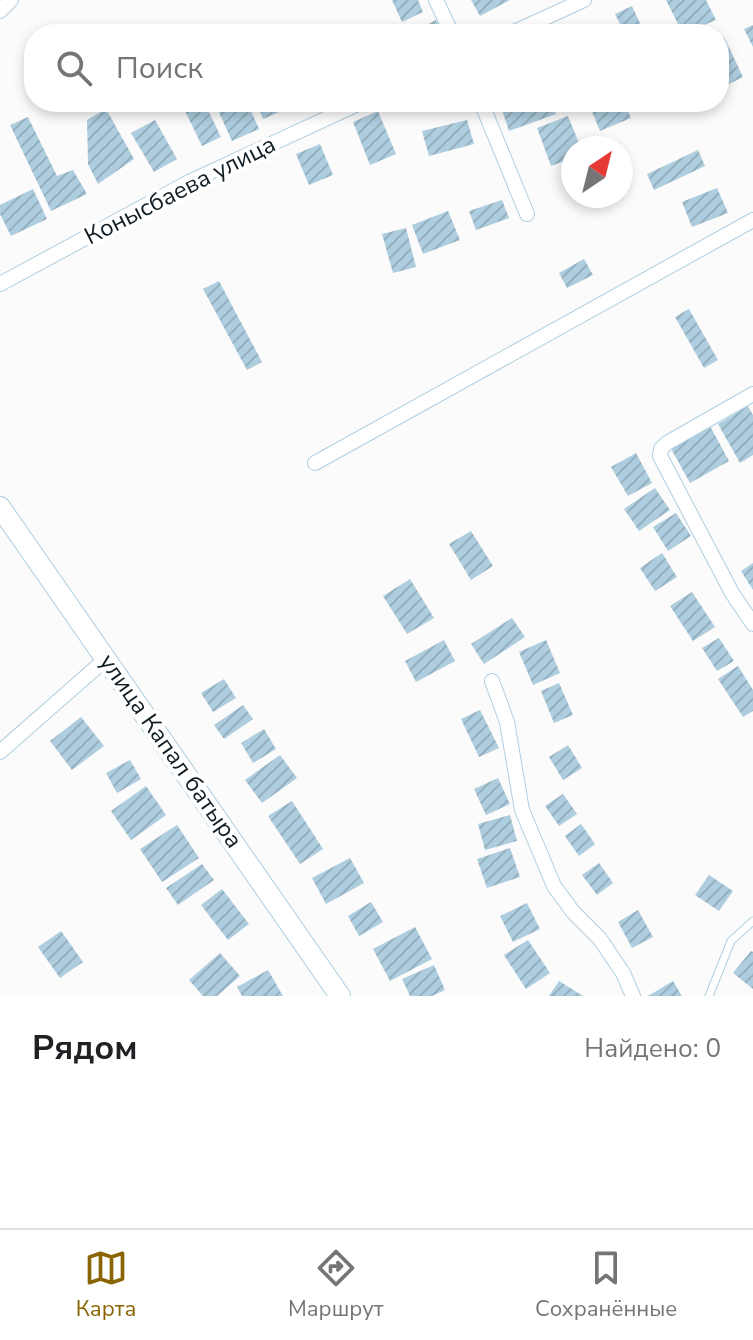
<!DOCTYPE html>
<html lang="ru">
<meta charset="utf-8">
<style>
:root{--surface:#fff;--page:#f6f6f6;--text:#202124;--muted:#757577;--line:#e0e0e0;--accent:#896503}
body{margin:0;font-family:"Nunito Sans",sans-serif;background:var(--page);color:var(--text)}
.compass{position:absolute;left:561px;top:136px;width:72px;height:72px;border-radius:50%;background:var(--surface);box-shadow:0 4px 12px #0003;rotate:35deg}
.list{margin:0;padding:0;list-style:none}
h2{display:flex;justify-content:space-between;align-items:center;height:104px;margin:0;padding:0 32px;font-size:34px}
h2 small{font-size:26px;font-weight:400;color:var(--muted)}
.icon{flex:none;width:44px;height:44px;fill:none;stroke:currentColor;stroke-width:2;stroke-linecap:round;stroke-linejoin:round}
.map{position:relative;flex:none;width:753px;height:996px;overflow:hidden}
.search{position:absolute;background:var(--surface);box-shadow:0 4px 12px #0003;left:24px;right:24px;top:24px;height:88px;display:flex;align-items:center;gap:20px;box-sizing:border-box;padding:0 28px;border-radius:32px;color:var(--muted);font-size:30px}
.sheet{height:232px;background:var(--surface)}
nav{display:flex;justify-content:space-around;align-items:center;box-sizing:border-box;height:112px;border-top:2px solid var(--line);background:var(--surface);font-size:22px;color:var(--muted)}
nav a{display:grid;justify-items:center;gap:4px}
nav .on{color:var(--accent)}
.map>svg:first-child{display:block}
.building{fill:url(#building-hatch)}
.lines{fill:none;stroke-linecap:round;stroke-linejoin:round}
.service-casing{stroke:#afcee0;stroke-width:9}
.minor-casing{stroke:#afcee0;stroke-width:16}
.secondary-casing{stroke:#afcee0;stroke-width:22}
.service{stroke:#fff;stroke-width:7}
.minor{stroke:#fff;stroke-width:14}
.secondary{stroke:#fff;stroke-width:20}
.labels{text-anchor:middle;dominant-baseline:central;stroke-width:8;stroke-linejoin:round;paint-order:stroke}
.street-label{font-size:24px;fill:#121e25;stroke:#fff}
</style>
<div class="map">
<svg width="753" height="996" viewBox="0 0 753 996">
<defs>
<pattern id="building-hatch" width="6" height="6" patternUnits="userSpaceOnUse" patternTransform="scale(2)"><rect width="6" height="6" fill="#aecddf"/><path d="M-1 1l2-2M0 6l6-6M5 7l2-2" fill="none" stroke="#95b0bf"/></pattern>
</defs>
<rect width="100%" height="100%" fill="#fbfbfb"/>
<g class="building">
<polygon points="392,0 418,0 423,12 402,22"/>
<polygon points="471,0 510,0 480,16"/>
<polygon points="666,0 706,0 716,20 683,34"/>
<polygon points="632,6 644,32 625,34 615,14"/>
<polygon points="436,20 443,34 409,34"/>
<polygon points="589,25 593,34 571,34"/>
<polygon points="753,25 753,47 744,29"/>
<polygon points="724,37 743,77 719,89 719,40"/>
<polygon points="204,102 221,137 202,146 185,111"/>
<polygon points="224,102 247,102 259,129 232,141 216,106"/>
<polygon points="256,102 274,102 279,112 263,119"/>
<polygon points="524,102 551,102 556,114 509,131 502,110"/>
<polygon points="588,102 624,102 631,118 600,131"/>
<polygon points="106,109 134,159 98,184 88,164 87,120"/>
<polygon points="378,111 396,154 370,165 353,122"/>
<polygon points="568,116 581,148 573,148 573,158 551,166 537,128"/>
<polygon points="28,117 57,176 73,170 87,194 51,211 10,125"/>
<polygon points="155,120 177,159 154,172 131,133"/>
<polygon points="467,120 474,144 429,156 422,131"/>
<polygon points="320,144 333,175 309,185 296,154"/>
<polygon points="698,150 705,166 654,190 647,174"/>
<polygon points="717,188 728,213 692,227 682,202"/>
<polygon points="33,189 47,219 11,236 0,214 0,205"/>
<polygon points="502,200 509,218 476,230 469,211"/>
<polygon points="448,211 460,240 423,254 412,225"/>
<polygon points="406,228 416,267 393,273 382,234"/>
<polygon points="584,259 593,275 567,288 559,273"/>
<polygon points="219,281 262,362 247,370 203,289"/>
<polygon points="689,309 718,360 704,368 675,317"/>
<polygon points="748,406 753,415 753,455 740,463 718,424"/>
<polygon points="710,426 729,461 690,483 670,447"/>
<polygon points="636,453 652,483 628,496 611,467"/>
<polygon points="655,488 670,510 639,531 624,509"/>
<polygon points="676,513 691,536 668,551 653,527"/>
<polygon points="471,531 493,566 471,580 449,544"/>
<polygon points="662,553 677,577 655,591 640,568"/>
<polygon points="753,563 753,590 741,571"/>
<polygon points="410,579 434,618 407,634 383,596"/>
<polygon points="692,592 715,627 693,641 670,606"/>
<polygon points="512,618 525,637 484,664 471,644"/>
<polygon points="719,638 734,661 717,671 702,648"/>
<polygon points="444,640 455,661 416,682 405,661"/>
<polygon points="546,640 560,673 533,685 519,652"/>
<polygon points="738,666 753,690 753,711 743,717 718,679"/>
<polygon points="224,679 236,698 213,712 201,693"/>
<polygon points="559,683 573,715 554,723 541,691"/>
<polygon points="243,705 253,719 224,739 214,725"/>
<polygon points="480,710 499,748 479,757 461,719"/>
<polygon points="81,717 104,746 72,770 50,741"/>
<polygon points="264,729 276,749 253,763 241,743"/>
<polygon points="568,745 582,768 563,780 549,757"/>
<polygon points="280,755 297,778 262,803 245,780"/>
<polygon points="130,760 141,779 117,793 106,773"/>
<polygon points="498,778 510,804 486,815 474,789"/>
<polygon points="146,786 166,815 131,840 111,811"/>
<polygon points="563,794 577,814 559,826 545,806"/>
<polygon points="292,801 323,849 300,864 268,816"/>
<polygon points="510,815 517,841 485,850 478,824"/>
<polygon points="581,824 595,844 579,856 565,836"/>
<polygon points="177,825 199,858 162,882 140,849"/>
<polygon points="510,848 520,877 487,888 477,859"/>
<polygon points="350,858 364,883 326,904 312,878"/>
<polygon points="599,863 613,883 597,895 582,875"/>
<polygon points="202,864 214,880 178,905 166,888"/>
<polygon points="709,875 733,891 719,911 695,895"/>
<polygon points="222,889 249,924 228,940 201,905"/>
<polygon points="371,902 383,922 359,936 348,916"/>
<polygon points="527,903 540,929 513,942 500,916"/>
<polygon points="638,910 653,937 632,948 618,922"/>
<polygon points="415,927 432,959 390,981 373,949"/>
<polygon points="61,931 83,962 60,978 38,947"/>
<polygon points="528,940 550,973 526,989 504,955"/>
<polygon points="751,951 753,952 753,989 733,973"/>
<polygon points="220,953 240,976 217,996 203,996 189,980"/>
<polygon points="434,965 445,990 432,996 410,996 402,979"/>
<polygon points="268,970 283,996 242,996 237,987"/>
<polygon points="559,981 583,996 549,996"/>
<polygon points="673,981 682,996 648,996"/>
</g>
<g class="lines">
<g class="service-casing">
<polyline id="service" points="709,996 731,941 753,921"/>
</g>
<g class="minor-casing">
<g id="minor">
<polyline points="436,0 452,34"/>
<polyline points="0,11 11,0"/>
<polyline points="510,34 584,0"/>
<polyline points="481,102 527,214"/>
<polyline points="0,284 189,182 362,102"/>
<polyline points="753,394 667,443 661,449 660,456 732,593 753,624"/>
<polyline points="315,463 753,220"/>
<polyline points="492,681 507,722 522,810 554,886 573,912 600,939 623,973 633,996"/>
<polyline points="0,752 107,658"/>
</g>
</g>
<g class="secondary-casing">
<polyline id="secondary" points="0,507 340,996"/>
</g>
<use href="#service" class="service"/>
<use href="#minor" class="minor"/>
<use href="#secondary" class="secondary"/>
</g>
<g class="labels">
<g class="street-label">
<text transform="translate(180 190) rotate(-27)">Конысбаева улица</text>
<text transform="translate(171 751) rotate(55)">улица Капал батыра</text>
</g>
</g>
</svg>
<svg class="compass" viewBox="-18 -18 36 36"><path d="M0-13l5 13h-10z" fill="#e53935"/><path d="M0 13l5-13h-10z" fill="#757577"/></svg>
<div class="search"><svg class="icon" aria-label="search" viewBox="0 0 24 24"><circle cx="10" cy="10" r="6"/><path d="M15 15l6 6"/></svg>Поиск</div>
</div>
<section class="sheet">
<h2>Рядом<small>Найдено: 0</small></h2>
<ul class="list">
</ul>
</section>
<nav>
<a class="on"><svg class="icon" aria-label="map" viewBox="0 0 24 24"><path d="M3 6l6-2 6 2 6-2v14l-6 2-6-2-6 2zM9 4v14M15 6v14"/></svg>Карта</a>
<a><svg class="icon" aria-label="directions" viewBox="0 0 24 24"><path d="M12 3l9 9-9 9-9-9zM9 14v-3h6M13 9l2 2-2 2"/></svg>Маршрут</a>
<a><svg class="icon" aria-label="saved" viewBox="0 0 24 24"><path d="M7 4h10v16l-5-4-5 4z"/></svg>Сохранённые</a>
</nav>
